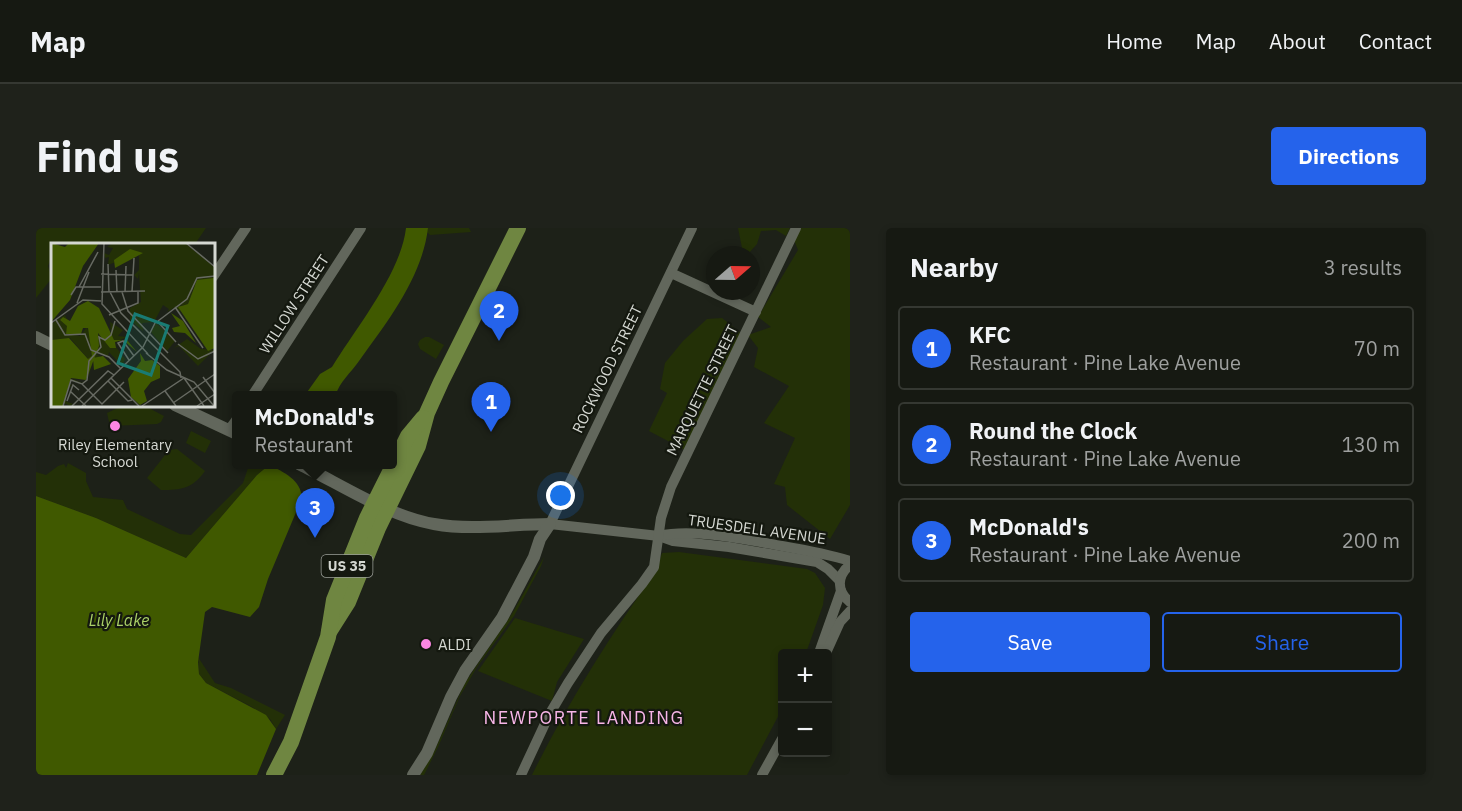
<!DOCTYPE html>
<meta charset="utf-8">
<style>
:root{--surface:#161912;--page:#1f221b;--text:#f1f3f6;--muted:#9ea09f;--line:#353832;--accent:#2563eb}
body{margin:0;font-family:"IBM Plex Sans",sans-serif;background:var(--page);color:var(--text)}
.controls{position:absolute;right:18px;bottom:18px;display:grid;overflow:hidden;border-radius:6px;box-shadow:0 3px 9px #0003}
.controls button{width:54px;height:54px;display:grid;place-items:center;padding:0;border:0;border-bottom:2px solid var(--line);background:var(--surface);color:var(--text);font:30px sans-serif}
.compass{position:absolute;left:670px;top:18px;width:54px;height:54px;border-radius:50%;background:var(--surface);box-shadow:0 3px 9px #0003;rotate:70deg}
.you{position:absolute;left:525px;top:268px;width:21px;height:21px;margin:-15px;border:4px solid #fff;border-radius:50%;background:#1a73e8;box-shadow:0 0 0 9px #1a73e833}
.badge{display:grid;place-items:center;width:39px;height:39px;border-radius:50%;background:var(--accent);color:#fff;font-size:20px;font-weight:700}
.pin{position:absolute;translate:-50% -50px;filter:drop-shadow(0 2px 3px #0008)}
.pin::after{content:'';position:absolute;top:32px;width:21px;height:18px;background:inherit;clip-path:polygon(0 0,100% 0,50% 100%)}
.popup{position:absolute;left:196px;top:163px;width:165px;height:78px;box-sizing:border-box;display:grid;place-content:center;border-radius:6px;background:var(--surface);filter:drop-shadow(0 2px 4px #0005);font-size:20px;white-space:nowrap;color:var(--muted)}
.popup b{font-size:22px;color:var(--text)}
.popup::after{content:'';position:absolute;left:50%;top:100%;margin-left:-12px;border:12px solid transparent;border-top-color:var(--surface)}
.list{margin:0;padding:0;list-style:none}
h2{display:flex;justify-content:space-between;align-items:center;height:78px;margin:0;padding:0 24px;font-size:26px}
h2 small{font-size:20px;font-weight:400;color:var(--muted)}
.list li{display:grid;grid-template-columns:39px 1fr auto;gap:18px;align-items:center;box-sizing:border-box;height:84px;margin:0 12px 12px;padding:0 12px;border:2px solid var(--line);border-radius:6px}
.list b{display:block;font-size:22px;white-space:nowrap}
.list p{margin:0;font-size:20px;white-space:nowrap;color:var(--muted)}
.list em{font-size:20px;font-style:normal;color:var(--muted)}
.actions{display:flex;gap:12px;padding:18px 24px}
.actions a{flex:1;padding:14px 0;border:2px solid var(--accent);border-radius:6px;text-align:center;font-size:21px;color:var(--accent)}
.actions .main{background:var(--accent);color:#fff}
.map{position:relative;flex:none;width:814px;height:547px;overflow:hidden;border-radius:6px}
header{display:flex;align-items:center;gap:36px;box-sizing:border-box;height:84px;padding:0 30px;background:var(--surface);border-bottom:2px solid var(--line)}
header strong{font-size:28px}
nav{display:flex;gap:33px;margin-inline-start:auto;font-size:21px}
.intro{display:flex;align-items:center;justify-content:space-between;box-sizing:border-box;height:144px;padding:0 36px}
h1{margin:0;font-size:42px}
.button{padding:15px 27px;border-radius:6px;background:var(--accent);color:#fff;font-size:21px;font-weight:700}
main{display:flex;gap:36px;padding:0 36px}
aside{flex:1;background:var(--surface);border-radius:6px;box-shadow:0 3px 9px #0003}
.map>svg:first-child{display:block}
.green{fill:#233007}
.water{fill:#405900}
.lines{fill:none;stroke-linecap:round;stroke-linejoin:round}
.minor{stroke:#62675c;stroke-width:10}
.tertiary{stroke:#62675c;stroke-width:12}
.primary{stroke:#6f8641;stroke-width:16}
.poi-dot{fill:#fc86e3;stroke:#14180f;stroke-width:2}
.labels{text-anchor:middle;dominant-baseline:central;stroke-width:4.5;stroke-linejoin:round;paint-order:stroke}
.shield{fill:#14180f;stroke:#9b9e98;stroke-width:1.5}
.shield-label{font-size:14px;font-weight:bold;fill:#d5d8d2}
.street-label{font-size:15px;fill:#d5d8d2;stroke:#14180f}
.poi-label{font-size:15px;fill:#d5d8d2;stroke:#14180f}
.water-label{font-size:16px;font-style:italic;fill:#abd168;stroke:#14180f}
.quarter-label{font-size:18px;letter-spacing:1.5px;fill:#f7b5e7;stroke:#14180f}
.inset-road{fill:none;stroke:#676a62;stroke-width:1.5}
.view{fill:#197b73;fill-opacity:0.15;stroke:#197b73;stroke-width:3}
.inset-edge{fill:none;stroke:#d5d8d2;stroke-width:3}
</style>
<header>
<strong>Map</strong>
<nav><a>Home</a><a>Map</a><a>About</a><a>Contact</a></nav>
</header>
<div class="intro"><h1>Find us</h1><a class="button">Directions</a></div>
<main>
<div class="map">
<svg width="814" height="547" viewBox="0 0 814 547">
<rect width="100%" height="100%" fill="#1d2118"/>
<g class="green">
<polygon points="0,0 170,0 159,16 16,16 16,27 12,38 16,50 0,70"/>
<polygon points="392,0 433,0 435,4 394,7 391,4"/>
<polygon points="702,0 754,0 750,8 740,2 725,3 721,16 713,25 706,20"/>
<polygon points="764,0 814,0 814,277 794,311 751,277 749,259 738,256 759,210 728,195 753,158 718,139 722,120 712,107 735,99 722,89 762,22 758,12"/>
<polygon points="686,90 706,106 649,222 613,203 631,165 624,161 629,135 647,113 671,91"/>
<polygon points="389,109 393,109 408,117 400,131 384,121 382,116 384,112"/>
<polygon points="88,177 107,177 128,188 125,194 121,196 74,198 71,185"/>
<polygon points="155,203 175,213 169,225 150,215"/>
<path d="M141 221 169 243C156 261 145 262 125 262L111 250 133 222Z"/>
<polygon points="32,235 50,245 50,253 57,269 87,272 91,281 144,306 155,307 207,255 213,237 233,237 221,247 150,330 60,290 0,268 0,244 10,247 22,238 28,236 30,240"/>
<path d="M643 324 771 341 779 345 789 360 787 377 770 425H746V481L711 547H496C531 476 574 408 620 343L626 325Z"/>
<polygon points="508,329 505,338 478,388 441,439 424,468 402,519 388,547 384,547 398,524 429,455 477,384"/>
<polygon points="479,390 548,411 521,454 516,473 442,443"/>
<polygon points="162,429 179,455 195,460 249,487 240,501 234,491 216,479 170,455 163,446"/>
</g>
<g class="water">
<path d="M370 0H392C386 50 351 94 323 133 315 145 303 154 300 167H269L284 146 296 139C320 100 365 45 370 0Z"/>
<path d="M233 237C248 244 265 252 266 270L232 351 223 379 214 389 176 379 169 384 162 434 163 446 170 455 230 487 240 501 221 547H0V268L60 290 150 330 221 247Z"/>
</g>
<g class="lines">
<g class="minor">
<polyline points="656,0 514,296 623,308 637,313 693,319 781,334 792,341 803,352"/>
<polyline points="635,45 720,84"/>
<polyline points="177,49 210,0"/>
<polyline points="216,168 325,0"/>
<polyline points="193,202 201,191"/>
<path d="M623 308C657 300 712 312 746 318 769 322 792 326 814 333"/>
<path d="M814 337C801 347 800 363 814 374"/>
<polyline points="783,425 805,363"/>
<polyline points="790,425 804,394 814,383"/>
<polyline points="485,547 513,487 532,455 565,405 606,356 618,339 625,290 635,259 760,0"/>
<polyline points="726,547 746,511"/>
</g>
<g class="tertiary">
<polyline points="0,109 16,117"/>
<polyline points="139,177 201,206"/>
<path d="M263 236C304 256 354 289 398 296 436 303 476 296 514 296"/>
<polyline points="377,547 391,525 415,469 429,443 466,390 498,329 504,311 514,296"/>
</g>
<g class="primary">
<polyline points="293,404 312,374 342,300 382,218 391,185 405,154 482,0"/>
<polyline points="238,547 255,514 292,409 298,372 331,290 372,208 387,190"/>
</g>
</g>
<g class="poi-dot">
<circle cx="79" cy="198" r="6"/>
<circle cx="390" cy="416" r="6"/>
</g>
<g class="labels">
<rect class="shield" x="285.5" y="327" width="51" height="22" rx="4.5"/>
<g class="shield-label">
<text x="311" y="338">US 35</text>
</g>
<g class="street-label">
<text transform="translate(258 76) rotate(-57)">WILLOW STREET</text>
<text transform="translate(571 141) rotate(-64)">ROCKWOOD STREET</text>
<text transform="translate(666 162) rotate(-64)">MARQUETTE STREET</text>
<text transform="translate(721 301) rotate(8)">TRUESDELL AVENUE</text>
</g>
<g class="poi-label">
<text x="79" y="216">Riley Elementary<tspan x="79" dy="17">School</tspan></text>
<text x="402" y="416" text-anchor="start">ALDI</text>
</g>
<g class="water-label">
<text x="83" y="392">Lily Lake</text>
</g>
<g class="quarter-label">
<text x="548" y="489">NEWPORTE LANDING</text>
</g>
</g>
<g transform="translate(15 15)">
<rect width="164" height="164" fill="#1d2118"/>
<path d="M62 0H134L163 24V35L143 43 137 61 129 63V70L124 64 116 69 118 66 112 62 103 79 91 80 92 88 79 77V65L90 59 88 30 87 36 83 32 88 27V10L57 22 58 14 54 15 53 10 58 12 62 5 56 4ZM14 72 17 78 12 74 9 77 17 83 15 91 29 93 36 84 44 110 48 104 46 91 55 96 60 91 59 79 72 87 67 93 76 94 62 100 74 116 71 123 58 109 57 113 44 110 51 115 39 118 41 122 36 137 31 141 19 137 18 143 21 141 19 144 16 143 12 157 22 161 19 163 13 160 12 163 11 154 13 149 19 135 31 140 35 137 38 117 19 95 0 97V81ZM105 80 124 98 116 108 100 89ZM136 96 150 106 163 107 147 123 128 103 123 105Z" fill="#233007"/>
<path d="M0 0 14 4 18 0H48L32 23 19 57 0 79ZM79 6 92 10 64 25 63 17ZM163 35 164 105 157 108 127 64 137 61 146 37ZM37 58 48 65 63 97H76L86 109 72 97 64 99 65 105H59L47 90 48 103 35 137 20 135 12 163H0V97L18 95 37 116 41 113 37 85H32L30 91H15L16 83 9 77 12 74 19 78 27 63ZM120 70 132 78 145 100 134 90 123 89 121 85 129 83ZM89 110 94 118 101 117 109 123V135L100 139 93 148 96 158 89 162 80 154 77 136 90 118ZM52 113 60 121 43 127 42 115Z" fill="#405900"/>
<path class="inset-road" d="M53 0 51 61 97 111M135 0 164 24M57 21 58 49M65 27 66 49M50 31 82 32M28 44 47 9M50 49 94 48M59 49 70 70 129 129 130 135M71 49 77 68 117 110M74 49 75 23M81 49 83 15M20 52 25 44H50M26 60 38 29M124 64 152 105M58 72 87 60V49M5 77 14 92 34 91 40 107 58 114 70 126M107 78 136 56 146 35 164 33M107 79 125 99M0 80 32 57 50 58M127 101 147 116 164 108M95 110 116 127 143 139 163 163M78 117 67 100 72 98 83 113M152 134 164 150M60 135 88 163M57 138 77 158 81 157M31 141 51 161 73 139M19 148 35 163M114 148 125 163M16 158 22 142 28 147M122 160 164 131M12 163 20 137 31 141 36 137 38 118 50 104 48 94 54 97 60 92 64 78M21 163 57 128 63 132M31 163 92 104 105 78M91 163 133 135 153 163M146 163 164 151"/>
<path class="view" d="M84 71 117 83 100 132 67 120Z"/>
<rect width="164" height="164" class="inset-edge"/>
</g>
</svg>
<div class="controls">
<button>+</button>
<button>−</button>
</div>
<svg class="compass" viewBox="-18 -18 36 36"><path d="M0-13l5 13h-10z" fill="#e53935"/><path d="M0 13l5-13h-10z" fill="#9ea09f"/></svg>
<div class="you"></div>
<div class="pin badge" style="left:455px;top:204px">1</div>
<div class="pin badge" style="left:463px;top:113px">2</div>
<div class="pin badge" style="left:279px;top:310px">3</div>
<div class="popup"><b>McDonald's</b>Restaurant</div>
</div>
<aside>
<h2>Nearby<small>3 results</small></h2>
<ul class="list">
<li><span class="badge">1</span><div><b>KFC</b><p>Restaurant · Pine Lake Avenue</p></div><em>70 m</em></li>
<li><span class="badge">2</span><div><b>Round the Clock</b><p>Restaurant · Pine Lake Avenue</p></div><em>130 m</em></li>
<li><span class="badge">3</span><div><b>McDonald's</b><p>Restaurant · Pine Lake Avenue</p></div><em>200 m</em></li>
</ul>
<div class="actions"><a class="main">Save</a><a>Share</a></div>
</aside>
</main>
